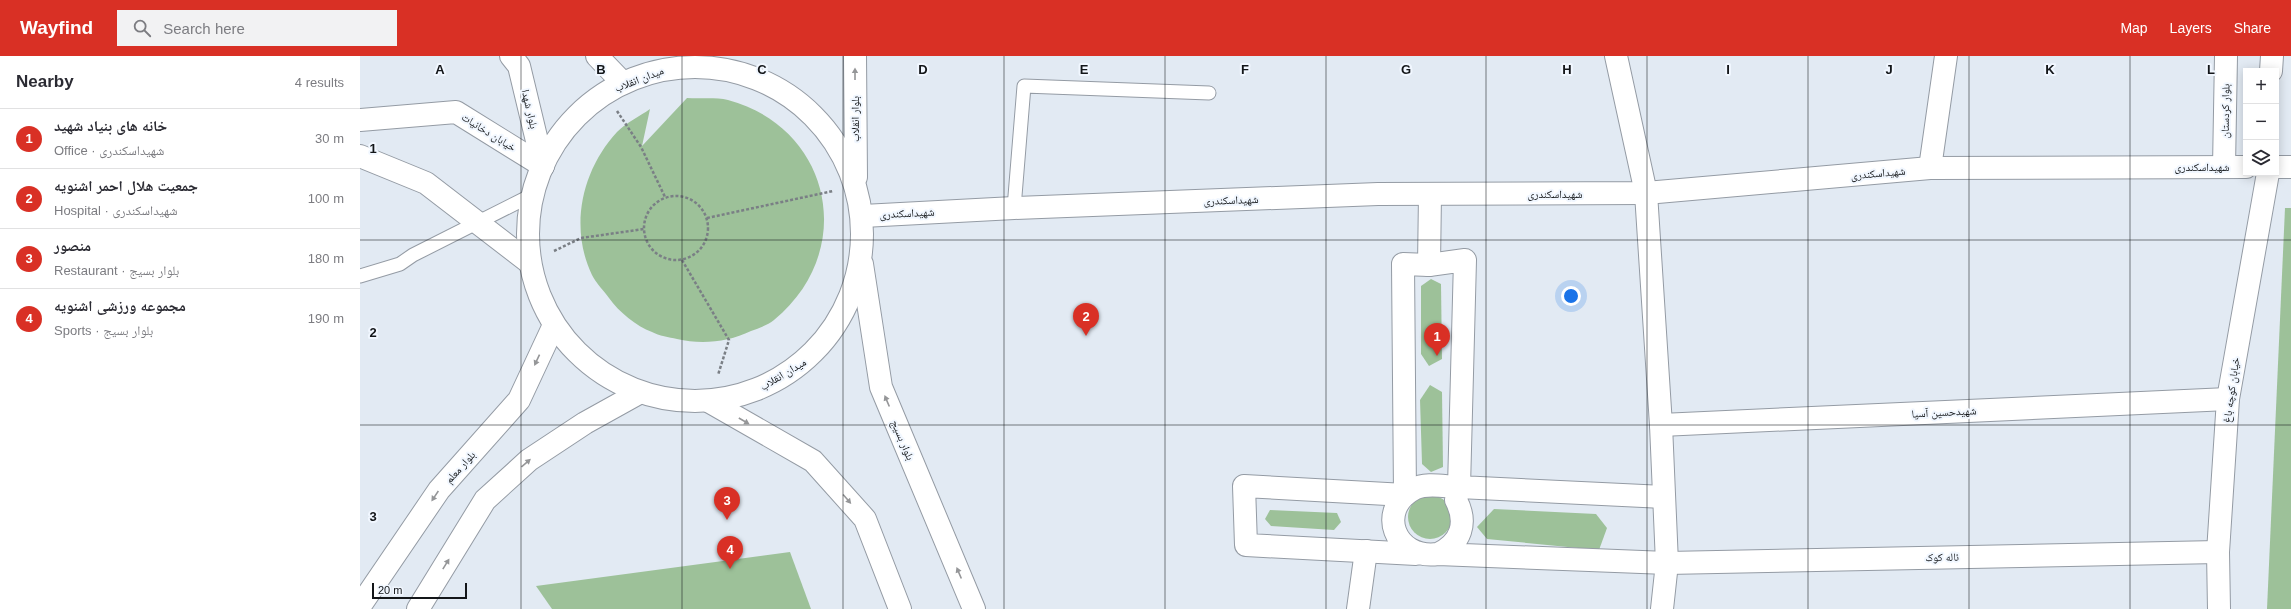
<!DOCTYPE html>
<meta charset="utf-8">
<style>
:root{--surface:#fff;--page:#f2f2f3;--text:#2b2b33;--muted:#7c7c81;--line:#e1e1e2;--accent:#d93025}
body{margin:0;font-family:Arial,"Noto Naskh Arabic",sans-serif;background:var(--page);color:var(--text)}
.controls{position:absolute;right:12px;top:12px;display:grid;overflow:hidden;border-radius:0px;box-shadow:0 2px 10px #0003}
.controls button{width:36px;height:36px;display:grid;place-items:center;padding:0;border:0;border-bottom:1px solid var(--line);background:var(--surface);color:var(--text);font:20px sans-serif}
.scale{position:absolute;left:12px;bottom:10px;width:95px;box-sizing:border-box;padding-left:4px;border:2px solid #131619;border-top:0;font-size:11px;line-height:14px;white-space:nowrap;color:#131619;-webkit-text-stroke:3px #f1f7ff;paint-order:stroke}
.you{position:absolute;left:1211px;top:240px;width:14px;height:14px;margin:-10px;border:3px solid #fff;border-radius:50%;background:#1a73e8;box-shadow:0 0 0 6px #1a73e833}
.badge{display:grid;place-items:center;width:26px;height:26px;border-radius:50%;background:var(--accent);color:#fff;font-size:13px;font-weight:700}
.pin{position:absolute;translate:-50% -33px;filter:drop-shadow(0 1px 2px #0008)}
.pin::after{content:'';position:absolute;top:21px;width:14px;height:12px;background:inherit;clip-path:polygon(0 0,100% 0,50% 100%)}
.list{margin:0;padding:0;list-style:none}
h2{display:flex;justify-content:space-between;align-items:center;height:52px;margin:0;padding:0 16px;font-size:17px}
h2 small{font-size:13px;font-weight:400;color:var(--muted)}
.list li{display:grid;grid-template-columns:26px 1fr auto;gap:12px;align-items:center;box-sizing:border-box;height:60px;padding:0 16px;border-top:1px solid var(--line)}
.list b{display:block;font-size:15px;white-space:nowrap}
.list p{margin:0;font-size:13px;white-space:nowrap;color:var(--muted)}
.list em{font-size:13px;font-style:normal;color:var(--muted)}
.icon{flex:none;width:22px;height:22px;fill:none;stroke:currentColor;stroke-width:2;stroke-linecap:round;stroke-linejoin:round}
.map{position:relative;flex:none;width:1931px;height:553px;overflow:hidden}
header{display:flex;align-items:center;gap:24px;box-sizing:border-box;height:56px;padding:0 20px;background:var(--accent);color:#fff}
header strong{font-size:19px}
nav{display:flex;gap:22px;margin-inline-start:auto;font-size:14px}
.search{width:280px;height:36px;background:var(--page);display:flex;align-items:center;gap:10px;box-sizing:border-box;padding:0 14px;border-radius:0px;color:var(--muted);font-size:15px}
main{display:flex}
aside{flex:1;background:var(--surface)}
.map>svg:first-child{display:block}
.green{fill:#9dc199}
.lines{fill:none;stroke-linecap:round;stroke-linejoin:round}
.lane-casing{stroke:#949ba4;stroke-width:15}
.street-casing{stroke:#949ba4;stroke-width:24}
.secondary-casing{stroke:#949ba4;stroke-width:24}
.primary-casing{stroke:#949ba4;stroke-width:24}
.path{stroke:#7a7f85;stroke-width:2.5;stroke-dasharray:3 2;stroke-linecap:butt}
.lane{stroke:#fff;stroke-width:13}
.street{stroke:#fff;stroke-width:22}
.secondary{stroke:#fff;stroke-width:22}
.primary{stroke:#fff;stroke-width:22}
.oneway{fill:#959698}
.grid{fill:none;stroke:#131619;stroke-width:1;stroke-opacity:0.55}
.labels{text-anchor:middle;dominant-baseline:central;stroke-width:4;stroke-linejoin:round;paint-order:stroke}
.street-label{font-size:11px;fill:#131619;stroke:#f1f7ff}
.grid-label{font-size:13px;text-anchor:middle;font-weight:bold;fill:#131619;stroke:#f1f7ff;stroke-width:4;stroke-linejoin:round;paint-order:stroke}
</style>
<header>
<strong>Wayfind</strong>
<div class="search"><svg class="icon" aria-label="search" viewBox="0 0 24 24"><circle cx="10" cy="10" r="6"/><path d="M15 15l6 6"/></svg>Search here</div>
<nav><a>Map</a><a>Layers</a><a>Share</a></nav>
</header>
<main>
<aside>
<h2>Nearby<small>4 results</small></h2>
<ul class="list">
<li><span class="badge">1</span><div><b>خانه های بنیاد شهید</b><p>Office · شهیداسکندری</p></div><em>30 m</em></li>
<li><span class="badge">2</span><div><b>جمعیت هلال احمر اشنویه</b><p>Hospital · شهیداسکندری</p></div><em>100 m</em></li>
<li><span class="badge">3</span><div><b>منصور</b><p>Restaurant · بلوار بسیج</p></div><em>180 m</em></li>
<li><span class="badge">4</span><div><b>مجموعه ورزشی اشنویه</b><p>Sports · بلوار بسیج</p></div><em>190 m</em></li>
</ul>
</aside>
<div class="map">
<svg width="1931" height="553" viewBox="0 0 1931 553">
<rect width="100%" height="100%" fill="#e2eaf3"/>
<g class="green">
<path d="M327 42C340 43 356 41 368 44 472 72 498 195 414 264 408 269 399 272 391 275 368 286 342 289 317 283 309 281 299 280 292 276 276 270 259 256 249 242 244 235 236 227 232 219 209 171 222 114 257 76 266 67 280 60 290 53L282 90Z"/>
<polygon points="1925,152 1931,152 1931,553 1907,553"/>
<polygon points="1071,223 1081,228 1082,303 1069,310 1061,298 1061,230"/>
<polygon points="1070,329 1082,336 1083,411 1071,416 1062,408 1060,344"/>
<circle cx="1070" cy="461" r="22"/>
<polygon points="1134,453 1236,458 1247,472 1239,494 1127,483 1117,471"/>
<polygon points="910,454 977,457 981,466 974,474 911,470 905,463"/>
<polygon points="430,496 451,553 192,553 176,530"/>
</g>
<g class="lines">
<g class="lane-casing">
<g id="lane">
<polyline points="654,152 664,30 849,37"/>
<polyline points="0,220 40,208 53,199 172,139"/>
</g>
</g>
<g class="street-casing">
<g id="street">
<polyline points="1256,0 1286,137 1301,369 1307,507 1302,553"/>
<polyline points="1911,15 1912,0"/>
<polyline points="0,64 96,56 183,110"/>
<polyline points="0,100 66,127 170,207"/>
<polyline points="1864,111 1866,0"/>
<polyline points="1916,111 1931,111"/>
<polyline points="1570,112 1586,0"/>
<polyline points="503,160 654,152 1018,138 1286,137 1570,112 1886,111"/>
<polyline points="1069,209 1070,138"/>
<polyline points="1301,369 1868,343"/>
<polyline points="1056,498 886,489 884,430 1045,439 1043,208 1069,209 1105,204 1099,431 1304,441"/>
<path d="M1078 498C1101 487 1108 467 1096 444L1099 431C1086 431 1066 426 1054 433 1016 453 1034 504 1078 498L1307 507 1858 496"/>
<polyline points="998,553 1006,495"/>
</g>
</g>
<g class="secondary-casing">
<g id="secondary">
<polyline points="151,0 159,10 183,110"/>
<polyline points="237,0 263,27"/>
<polyline points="0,550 79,434 159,344 194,269"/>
<polyline points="58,553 125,444 169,404 225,367 279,337"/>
<polyline points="1859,553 1858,496 1868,343 1908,117"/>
</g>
</g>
<g class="primary-casing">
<g id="primary">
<polyline points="495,0 496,121"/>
<circle cx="335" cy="178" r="167"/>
<polyline points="502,208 521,331 614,553"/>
<polyline points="350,346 453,405 505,463 540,553"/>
</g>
</g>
<g class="path">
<polyline points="257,55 281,91 305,141"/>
<circle cx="316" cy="172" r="32"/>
<polyline points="347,162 473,135"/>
<polyline points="194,195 221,182 284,173"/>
<polyline points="322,204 369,284 358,319"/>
</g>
<use href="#lane" class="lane"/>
<use href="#street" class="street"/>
<use href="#secondary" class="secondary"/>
<use href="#primary" class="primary"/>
</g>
<defs><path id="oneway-solid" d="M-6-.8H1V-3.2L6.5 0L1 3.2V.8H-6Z"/></defs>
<g class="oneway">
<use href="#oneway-solid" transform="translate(495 18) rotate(-90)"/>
<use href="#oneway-solid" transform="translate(177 304) rotate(115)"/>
<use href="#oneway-solid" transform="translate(527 345) rotate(-113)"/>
<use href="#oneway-solid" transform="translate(384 365) rotate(30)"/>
<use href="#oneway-solid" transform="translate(166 407) rotate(-41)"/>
<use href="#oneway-solid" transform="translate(75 440) rotate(124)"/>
<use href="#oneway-solid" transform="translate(487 443) rotate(49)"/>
<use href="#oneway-solid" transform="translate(86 508) rotate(-58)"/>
<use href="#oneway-solid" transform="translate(599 517) rotate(-113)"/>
</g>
<path class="grid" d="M161 0V553M322 0V553M483 0V553M644 0V553M805 0V553M966 0V553M1126 0V553M1287 0V553M1448 0V553M1609 0V553M1770 0V553M0 184H1931M0 369H1931"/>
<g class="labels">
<g class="street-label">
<text transform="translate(279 23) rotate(-21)">میدان انقلاب</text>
<text transform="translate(170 53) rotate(77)">بلوار شهدا</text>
<text transform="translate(1865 55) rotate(-89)">بلوار کردستان</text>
<text transform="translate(495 63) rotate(-90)">بلوار انقلاب</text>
<text transform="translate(129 76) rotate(32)">خیابان دخانیات</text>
<text x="1842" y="111">شهیداسکندری</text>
<text transform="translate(1518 117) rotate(-5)">شهیداسکندری</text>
<text x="1195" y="138">شهیداسکندری</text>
<text transform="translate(871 144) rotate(-2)">شهیداسکندری</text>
<text transform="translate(547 157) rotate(-3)">شهیداسکندری</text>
<text transform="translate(423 318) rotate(-31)">میدان انقلاب</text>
<text transform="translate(1871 334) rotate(-82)">خیابان کوچه باغ</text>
<text transform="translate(1584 356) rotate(-3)">شهیدحسین آسیا</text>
<text transform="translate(543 384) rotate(67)">بلوار بسیج</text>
<text transform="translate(100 411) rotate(-48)">بلوار معلم</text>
<text transform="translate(1582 501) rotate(-1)">ئاله کوک</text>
</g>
</g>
<g class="grid-label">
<text x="80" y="18">A</text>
<text x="241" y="18">B</text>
<text x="402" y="18">C</text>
<text x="563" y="18">D</text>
<text x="724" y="18">E</text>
<text x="885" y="18">F</text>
<text x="1046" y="18">G</text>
<text x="1207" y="18">H</text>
<text x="1368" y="18">I</text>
<text x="1529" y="18">J</text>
<text x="1690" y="18">K</text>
<text x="1851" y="18">L</text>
<text x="13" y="97">1</text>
<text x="13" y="281">2</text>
<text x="13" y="465">3</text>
</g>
</svg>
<div class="controls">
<button>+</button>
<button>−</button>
<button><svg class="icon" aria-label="layers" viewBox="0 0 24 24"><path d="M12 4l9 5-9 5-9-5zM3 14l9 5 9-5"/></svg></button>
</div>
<div class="scale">20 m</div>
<div class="you"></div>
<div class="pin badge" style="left:1077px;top:300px">1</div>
<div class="pin badge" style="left:726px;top:280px">2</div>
<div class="pin badge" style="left:367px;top:464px">3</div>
<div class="pin badge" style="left:370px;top:513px">4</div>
</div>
</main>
